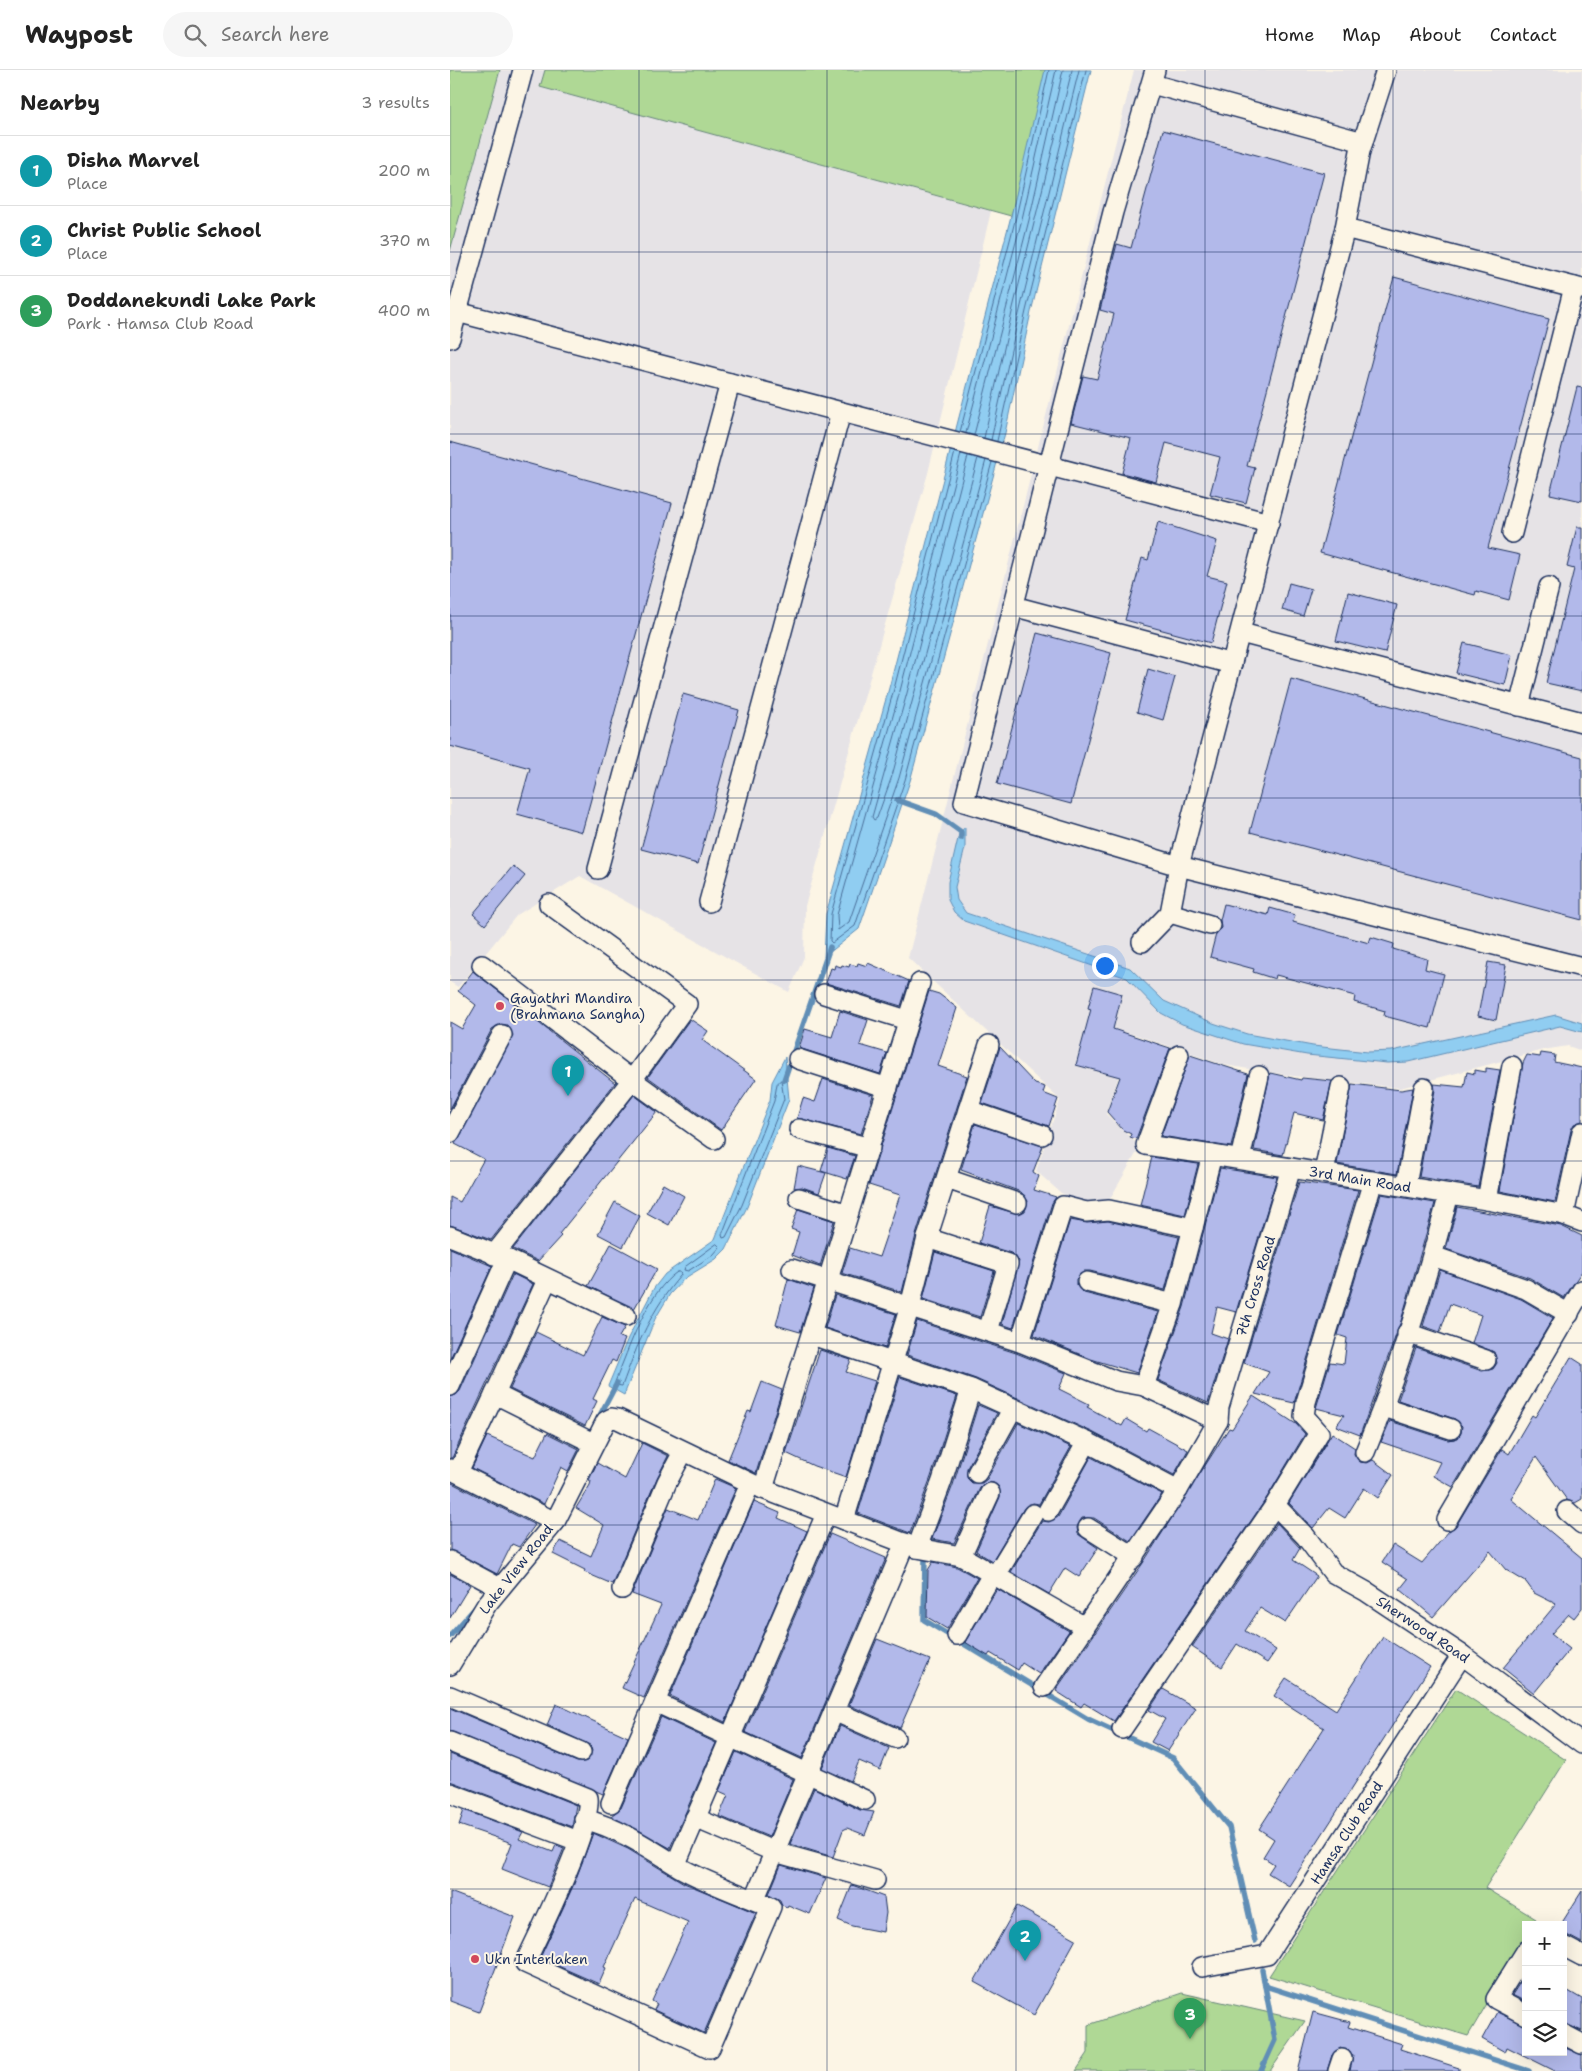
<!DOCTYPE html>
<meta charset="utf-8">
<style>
:root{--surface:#fff;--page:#f6f6f6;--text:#222;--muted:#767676;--line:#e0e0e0;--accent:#db2777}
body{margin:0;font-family:"Shantell Sans",sans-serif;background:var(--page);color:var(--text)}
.controls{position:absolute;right:15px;bottom:15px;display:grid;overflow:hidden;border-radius:0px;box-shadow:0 5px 20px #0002}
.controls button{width:45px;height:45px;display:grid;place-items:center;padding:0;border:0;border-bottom:1px solid var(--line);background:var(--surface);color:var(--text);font:25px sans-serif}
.you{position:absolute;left:654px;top:895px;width:18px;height:18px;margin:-12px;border:4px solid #fff;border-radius:50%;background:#1a73e8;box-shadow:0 0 0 8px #1a73e833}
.badge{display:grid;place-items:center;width:32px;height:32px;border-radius:50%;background:var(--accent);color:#fff;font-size:16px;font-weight:700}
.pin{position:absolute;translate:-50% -41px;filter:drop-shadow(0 1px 2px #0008)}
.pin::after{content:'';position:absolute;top:26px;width:18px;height:15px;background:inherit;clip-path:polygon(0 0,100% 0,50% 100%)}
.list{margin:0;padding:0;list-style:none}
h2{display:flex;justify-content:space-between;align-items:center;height:65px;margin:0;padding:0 20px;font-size:21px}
h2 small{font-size:16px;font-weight:400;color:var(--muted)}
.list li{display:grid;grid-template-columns:32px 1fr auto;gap:15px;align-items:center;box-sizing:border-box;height:70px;padding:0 20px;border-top:1px solid var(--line)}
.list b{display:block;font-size:19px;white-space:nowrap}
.list p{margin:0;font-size:16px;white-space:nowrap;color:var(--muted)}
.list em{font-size:16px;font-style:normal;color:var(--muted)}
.icon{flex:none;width:28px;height:28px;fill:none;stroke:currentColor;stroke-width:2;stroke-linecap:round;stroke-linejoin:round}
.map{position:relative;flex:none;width:1132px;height:2001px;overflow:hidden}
header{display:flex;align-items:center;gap:30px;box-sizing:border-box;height:70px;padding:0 25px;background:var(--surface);border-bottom:1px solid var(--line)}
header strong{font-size:24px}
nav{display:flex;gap:28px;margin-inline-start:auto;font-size:18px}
.search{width:350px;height:45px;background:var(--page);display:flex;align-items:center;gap:12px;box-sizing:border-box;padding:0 18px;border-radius:28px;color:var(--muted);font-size:19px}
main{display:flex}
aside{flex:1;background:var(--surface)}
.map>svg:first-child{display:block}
.built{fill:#e6e3e6}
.green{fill:#afd895;stroke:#65847a}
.water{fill:#90cdf1;stroke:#618eb6}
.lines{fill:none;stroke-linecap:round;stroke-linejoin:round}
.shore{stroke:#4a6e99;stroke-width:1}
.stream{stroke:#618eb6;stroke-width:5.5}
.building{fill:#b2b9ea;stroke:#1b2f5e}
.minor-casing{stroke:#1b2f5e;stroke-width:22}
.minor{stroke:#fcf5e5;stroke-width:19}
.grid{fill:none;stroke:#1b2f5e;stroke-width:1;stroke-opacity:0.55}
.poi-dot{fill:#d1495b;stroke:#fcf5e5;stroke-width:2}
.labels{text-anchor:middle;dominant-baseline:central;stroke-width:4;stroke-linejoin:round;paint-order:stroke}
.poi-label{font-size:14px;fill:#1b2f5e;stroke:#fcf5e5;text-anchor:start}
.street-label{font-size:14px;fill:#1b2f5e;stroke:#fcf5e5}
</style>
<header>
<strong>Waypost</strong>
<div class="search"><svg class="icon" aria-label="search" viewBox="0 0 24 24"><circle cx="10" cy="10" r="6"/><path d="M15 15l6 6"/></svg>Search here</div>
<nav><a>Home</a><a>Map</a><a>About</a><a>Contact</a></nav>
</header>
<main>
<aside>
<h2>Nearby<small>3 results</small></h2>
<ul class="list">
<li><span class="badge" style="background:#0f9aa8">1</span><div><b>Disha Marvel</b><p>Place</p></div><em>200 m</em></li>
<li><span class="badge" style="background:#0f9aa8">2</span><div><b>Christ Public School</b><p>Place</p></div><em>370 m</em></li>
<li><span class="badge" style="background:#2e9e5b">3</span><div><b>Doddanekundi Lake Park</b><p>Park · Hamsa Club Road</p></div><em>400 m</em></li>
</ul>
</aside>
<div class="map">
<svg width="1132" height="2001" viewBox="0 0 1132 2001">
<rect width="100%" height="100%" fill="#fcf5e5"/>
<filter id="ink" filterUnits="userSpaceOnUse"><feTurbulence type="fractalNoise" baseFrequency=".02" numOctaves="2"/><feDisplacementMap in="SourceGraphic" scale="10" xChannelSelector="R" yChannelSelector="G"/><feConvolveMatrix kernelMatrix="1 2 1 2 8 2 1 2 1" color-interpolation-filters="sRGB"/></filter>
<g filter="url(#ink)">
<g class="built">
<polygon points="50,0 95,0 91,17 541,141 478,403 355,836 354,887 339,922 130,806 67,845 8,917 0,912 0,181"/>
<polygon points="684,0 1132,0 1132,981 1118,976 1093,980 950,1018 843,1006 774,995 683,964 656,1044 690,1077 658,1132 635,1134 611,1123 586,1101 610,1030 458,888"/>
</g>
<g class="green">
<polygon points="0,0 50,0 0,181"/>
<polygon points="95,0 598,0 561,146 90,17"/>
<polygon points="1006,1619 1116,1690 1035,1818 1086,1849 1083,1855 1076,1855 1076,1867 1018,1966 819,1906"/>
<polygon points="732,1923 855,1951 820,2001 626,2001 638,1983 638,1955"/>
</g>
<g class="water">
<polygon points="595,0 641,0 581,242 555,363 460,711 409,859 374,887 376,844 439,618 561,146"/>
<polygon points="515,757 515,778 505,817 507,830 516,843 680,898 714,931 763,953 797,964 863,976 918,982 942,981 1106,945 1132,953 1132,962 1110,956 958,992 937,993 857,985 793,974 732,954 711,943 677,908 514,851 504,842 498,830 498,812 509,764"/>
<polygon points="335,987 339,1029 297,1137 276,1179 266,1189 235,1208 220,1224 205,1249 174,1325 158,1316 178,1268 204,1218 215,1204 265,1169 320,1030 322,1012"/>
</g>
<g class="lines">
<g class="shore">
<polyline points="510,362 566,147 599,0"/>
<polyline points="516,363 572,149 606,0"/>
<polyline points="524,365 579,150 613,0"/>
<polyline points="534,368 563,238 622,0"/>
<polyline points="541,370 570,240 629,0"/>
<polyline points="547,371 576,241 636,0"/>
<polyline points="505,382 444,619 381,844 380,871 382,873 405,856 455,710 542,392"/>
<polyline points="511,384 450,621 387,845 388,860 399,852 449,708 536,390"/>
<polyline points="518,386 457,623 422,747 424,750 427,748 442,706 528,388"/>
<polygon points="331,1010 334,1029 292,1135 276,1167 273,1168 272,1165 324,1031 327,1014"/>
<polygon points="267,1174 270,1177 263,1185 238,1201 234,1200 235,1197"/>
<path d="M227 1202H230L231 1205C202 1238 187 1275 172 1316L166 1315 165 1312C179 1278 197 1223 227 1202Z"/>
</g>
<g class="stream">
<polyline points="447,730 486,744 511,762 511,768"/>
<polyline points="334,1010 380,877"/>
<polyline points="148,1349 167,1313"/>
<polyline points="475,1488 474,1550 638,1649 723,1688 779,1757 805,1871"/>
<polyline points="0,1566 25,1538"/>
<polyline points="812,1900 815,1916 1079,2001"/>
<polyline points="811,2001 825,1970 815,1916"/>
</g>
</g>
<g class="building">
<polygon points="713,60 874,103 797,396 805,398 796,433 760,424 770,387 716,373 706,412 672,403 681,368 621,353 633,306 647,309 664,244 650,240 667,174 681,178"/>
<polygon points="944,207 1099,249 1038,478 1070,485 1059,530 1026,521 1025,525 870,483"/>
<polygon points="1127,317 1132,318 1132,431 1100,424"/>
<polygon points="0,372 222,433 132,762 67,744 80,698 0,676"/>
<polygon points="708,452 767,471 757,506 777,511 761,573 675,550 692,488 698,490"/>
<polygon points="1127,457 1132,457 1132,621 1096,613 1124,499 1117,497"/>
<polygon points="839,513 861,519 853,546 832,540"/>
<polygon points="898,522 947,535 935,583 886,571"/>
<polygon points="587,563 661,583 621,734 547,714"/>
<polygon points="1014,573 1062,585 1055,615 1006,603"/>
<polygon points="698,599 725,607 713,650 687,642"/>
<polygon points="841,609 1132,687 1132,850 800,762"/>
<polygon points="233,624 289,640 248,794 191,779"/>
<polygon points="63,796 75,806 35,855 23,844"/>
<polygon points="774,834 818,845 820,838 845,845 843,852 919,873 921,867 944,874 943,879 977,889 975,899 994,904 980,958 934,946 935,941 904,932 905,926 826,905 825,909 803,902 804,899 760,887 766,864 771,858 770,850"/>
<polygon points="1038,892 1056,895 1046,950 1028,946"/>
<polygon points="408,893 417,896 418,893 459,911 451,936 376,913 381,898 384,899 385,895 391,897 392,895 399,897 400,894 407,896"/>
<polygon points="23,901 165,1013 41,1170 0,1155 0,1127 10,1132 34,1089 5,1074 63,965 57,955 51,954 42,959 0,1039 0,952 12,959 26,935 8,921"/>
<polygon points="644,916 672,924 663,959 720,978 686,1069 680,1067 681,1064 673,1060 657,1042 670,1007 626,995 641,939 638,938"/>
<polygon points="479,921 489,924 507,938 488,996 517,1006 466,1165 452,1222 392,1203 400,1178 429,1187 450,1125 419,1115"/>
<polygon points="390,941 418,950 410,975 437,983 430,1004 349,978 355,959 382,967"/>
<polygon points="240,949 258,961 252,970 306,1009 271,1060 198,1007"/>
<polygon points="550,977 585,1014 595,1017 593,1023 608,1029 599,1056 532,1033"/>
<polygon points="1091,983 1105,985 1104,992 1132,998 1132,1051 1124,1054 1121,1060 1105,1132 1050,1121 1073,993 1077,985 1090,987"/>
<polygon points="740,985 798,1004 781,1077 711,1066"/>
<polygon points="1036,998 1050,1000 1028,1117 969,1107 985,1020 984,1014 1014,1017 1017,1002 1025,1004 1025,1000 1036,1002"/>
<polygon points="820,1003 851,1010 852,1008 882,1011 873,1050 844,1043 833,1085 804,1080"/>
<polygon points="373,1009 423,1025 411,1064 347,1048 353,1028 365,1032"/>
<polygon points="902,1014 951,1020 963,1018 947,1104 887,1094"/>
<polygon points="184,1025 207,1042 109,1164 111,1166 88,1191 63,1179"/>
<polygon points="525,1054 593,1076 583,1102 589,1106 584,1120 606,1127 602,1133 563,1258 552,1254 569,1191 561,1183 529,1173 540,1136 569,1144 575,1141 578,1131 571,1122 511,1100"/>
<polygon points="378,1078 405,1086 397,1109 371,1101"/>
<polygon points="702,1087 748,1094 735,1145 690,1135"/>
<polygon points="348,1096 376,1103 369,1123 352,1117 344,1118"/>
<polygon points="770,1098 827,1107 786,1242 767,1237 761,1263 778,1269 758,1333 708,1310 734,1237"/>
<polygon points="849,1112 908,1120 844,1333 805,1324 819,1302 794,1293"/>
<polygon points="213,1114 234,1126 219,1155 197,1143"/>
<polygon points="931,1124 985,1133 951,1251 910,1365 886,1356 894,1345 866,1338 880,1292 894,1294 897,1268 888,1265"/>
<polygon points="165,1132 190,1146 173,1177 148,1164"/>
<polygon points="1007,1137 1111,1156 1132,1166 1132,1201 1114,1228 1080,1208 996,1179"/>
<polygon points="348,1139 384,1151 370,1196 342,1185 349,1162 341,1159"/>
<polygon points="620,1150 637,1153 658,1151 729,1167 715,1220 640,1201 634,1201 626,1209 626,1215 634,1223 708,1242 687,1303 641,1289 584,1265"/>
<polygon points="161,1174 207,1199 184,1239 138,1216"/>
<polygon points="0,1178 42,1196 0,1289"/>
<polygon points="485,1182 544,1201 530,1247 473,1229"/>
<polygon points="990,1200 1071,1229 1103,1248 1003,1417 983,1406 990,1392 931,1372 940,1351 998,1370 1008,1368 1011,1363 1012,1356 1005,1349 948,1330 966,1278 1032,1301 1043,1299 1047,1293 1044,1282 1022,1273 1031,1245 1000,1234 990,1262 973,1256"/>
<polygon points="63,1204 83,1214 2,1388 0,1388 0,1327 6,1325 10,1321"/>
<polygon points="338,1209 364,1218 350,1262 326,1255"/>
<polygon points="385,1225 446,1244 435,1278 375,1258"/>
<polygon points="152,1247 175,1257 169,1267 175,1269 166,1292 162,1290 143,1329 147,1331 135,1356 60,1319 86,1262 133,1285"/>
<polygon points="467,1251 566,1283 616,1303 609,1319 639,1334 637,1337 672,1356 676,1349 696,1361 698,1358 738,1380 724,1405 642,1362 526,1309 457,1285"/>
<polygon points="370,1280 401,1290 396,1302 425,1311 396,1407 364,1396 336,1383"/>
<polygon points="1121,1287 1132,1294 1132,1429 1125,1433 1117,1430 1086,1387 1061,1429 1132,1488 1132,1538 1124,1548 1119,1544 1101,1564 1120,1579 1084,1623 1053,1598 1106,1534 1084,1523 1076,1512 1056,1500 1040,1481 983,1547 950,1519 958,1509 932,1492 943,1475 972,1493 999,1461 1006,1456 1052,1379 1059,1384 1082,1345 1085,1347"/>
<polygon points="450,1307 507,1326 481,1407 460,1463 408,1443"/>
<polygon points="312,1312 332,1320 306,1403 278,1390 298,1341 301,1342"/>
<polygon points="803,1326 846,1354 855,1364 816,1429 664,1651 634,1633 631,1637 606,1621 608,1617 693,1493 779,1358 782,1359"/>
<polygon points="528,1335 547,1343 517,1398 517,1408 522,1413 532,1413 537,1409 568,1353 621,1377 589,1434 583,1433 574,1438 542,1491 526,1481 550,1427 549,1417 544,1413 538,1412 530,1418 504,1473 482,1469 503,1415"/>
<polygon points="97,1363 129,1379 118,1401 111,1397 94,1434 22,1398 37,1366 85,1387"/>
<polygon points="882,1363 905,1378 904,1384 910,1392 917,1393 923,1390 943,1405 928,1428 914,1418 895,1448 879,1438 863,1458 839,1433"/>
<polygon points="192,1373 218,1386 207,1408 162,1514 134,1502 135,1500 103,1484 110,1471 141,1486 154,1455 126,1438 140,1415 141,1411 139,1410 147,1393 175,1409"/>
<polygon points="641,1387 712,1424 680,1471 644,1448 632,1448 627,1457 628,1464 648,1478 629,1507 615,1498 599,1524 561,1502 592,1451 599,1452 608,1447"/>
<polygon points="265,1409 286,1418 194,1628 172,1618 211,1535 182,1524 218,1438 248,1450"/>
<polygon points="0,1412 85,1455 69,1477 62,1474 47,1504 0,1480"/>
<polygon points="304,1432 330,1443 328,1448 357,1461 275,1652 220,1626"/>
<polygon points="827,1453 850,1478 843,1490 867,1506 835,1553 810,1538 795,1561 826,1580 817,1593 787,1574 772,1597 742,1577"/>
<polygon points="380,1464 436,1488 352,1688 295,1662"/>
<polygon points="483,1492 507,1497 527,1508 497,1559 477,1547 478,1500"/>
<polygon points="0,1504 20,1515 0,1548"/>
<polygon points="547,1519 619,1561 589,1604 572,1593 568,1600 540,1583 538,1586 515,1572"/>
<polygon points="933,1567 980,1597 839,1816 818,1803 824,1794 813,1787 824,1769 809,1759 874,1658 824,1626 836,1608 886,1640"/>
<polygon points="427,1569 480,1590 450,1658 399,1635"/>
<polygon points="713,1619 746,1638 718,1681 701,1672 715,1649 699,1640"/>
<polygon points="106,1634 178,1667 153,1724 0,1661 0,1638 127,1692 137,1691 142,1681 140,1675 97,1655"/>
<polygon points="211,1647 266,1673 220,1778 161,1746 171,1738"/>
<polygon points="390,1656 439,1678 430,1700 409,1691 401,1711 372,1698"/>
<polygon points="286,1682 343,1709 319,1767 269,1746 278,1725 269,1721"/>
<polygon points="0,1684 126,1735 122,1757 0,1711"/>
<polygon points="364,1718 410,1740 424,1742 415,1765 397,1758 393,1760 383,1787 340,1774"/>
<polygon points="14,1740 73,1762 69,1769 103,1782 106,1775 114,1778 98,1817 52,1799 62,1773 9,1755"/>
<polygon points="143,1763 178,1779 234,1813 306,1843 254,1963 204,1940 207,1934 202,1931 238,1852 185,1829 154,1897 156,1898 149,1914 90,1888 124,1814"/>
<polygon points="331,1795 376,1808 360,1844 338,1835 337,1837 332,1835 330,1830 319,1824"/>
<polygon points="402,1815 434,1827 436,1843 433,1862 402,1856 388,1850"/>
<polygon points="1132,1821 1132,1873 1113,1863 1113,1851"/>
<polygon points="0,1822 65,1847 29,1942 0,1931"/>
<polygon points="567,1836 626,1869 584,1945 524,1912"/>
<polygon points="1076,1903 1076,1932 1062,1925"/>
<polygon points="1113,1918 1132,1929 1132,1961 1113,1953"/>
<polygon points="863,1942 900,1952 898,1957 952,1974 950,1979 1009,1998 1009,2001 900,2001 903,1986 900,1981 890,1978 882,1985 877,2001 848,2001"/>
<polygon points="1047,1942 1076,1956 1076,1982 1113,1982 1113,1977 1132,1985 1132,2001 1105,2001 1057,1977 1055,1982 1032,1969"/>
</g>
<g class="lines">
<g class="minor-casing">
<g id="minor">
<polyline points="705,0 663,142 514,732 729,796 1132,897"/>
<polyline points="702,14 913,72"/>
<polyline points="895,158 1132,219"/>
<polyline points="7,242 819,453"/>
<polyline points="0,268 73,0"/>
<polyline points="1062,463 1124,217"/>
<polyline points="563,536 782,594"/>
<polyline points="791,563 1132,652"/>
<polyline points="1069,636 1099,517"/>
<polyline points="148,799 280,313"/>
<polyline points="259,832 391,342"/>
<polyline points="720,843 760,855"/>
<polyline points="692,872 720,843 729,796 895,158 910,81 936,0"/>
<polyline points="32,895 182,1010 264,1069"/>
<polyline points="374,924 457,950"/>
<polyline points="729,985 696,1075 762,1085"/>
<polyline points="348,989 438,1018"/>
<polyline points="518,1040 539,975"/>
<polyline points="349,1059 420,1078"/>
<polyline points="0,1063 52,965"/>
<polyline points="790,1089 809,1006"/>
<polyline points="874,1103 891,1017"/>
<polyline points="497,1109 567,1133"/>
<polyline points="956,1115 974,1018"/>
<polyline points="349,1128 398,1144"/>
<polyline points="1037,1130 1062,996"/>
<polyline points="1114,1145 1132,1062"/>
<polyline points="0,1166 57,1189 176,1246"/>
<polyline points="477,1168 558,1194 538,1261"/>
<polyline points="44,1185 182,1010 237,934 99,834"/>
<polyline points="983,1186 1076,1219 1119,1244"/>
<polyline points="342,1199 570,1272 666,1311 694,1316 768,1351"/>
<polyline points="637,1212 723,1234"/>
<polyline points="957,1263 1036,1290"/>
<polyline points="362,1265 521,1319 637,1372 728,1420"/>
<polyline points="570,1272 613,1136 636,1142 659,1140 743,1158"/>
<polyline points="0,1316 57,1189"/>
<path id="s1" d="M694 1316 723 1234 762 1085 1037 1130 1114 1145 1132 1152"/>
<polyline points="45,1324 97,1210"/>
<polyline points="934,1337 1001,1359"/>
<path d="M915 1382C950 1298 976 1211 999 1124"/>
<polyline points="0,1399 105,1452 37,1534 0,1595"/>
<polyline points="8,1402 45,1324 137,1370"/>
<polyline points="527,1403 563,1338"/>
<polyline points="313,1419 470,913"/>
<path id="s2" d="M825 1435 856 1467 883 1503 917 1522 1012 1585 1132 1674"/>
<polyline points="598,1441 637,1372"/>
<polyline points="1117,1441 1132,1454"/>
<polyline points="394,1450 460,1236 477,1168 518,1040 592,1065"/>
<polyline points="997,1450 1132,1220"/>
<polyline points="105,1452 156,1351 162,1348 168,1349 313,1419 467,1478 511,1486 635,1557"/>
<polyline points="638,1458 684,1487"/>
<polyline points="467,1478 492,1411 521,1319"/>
<polyline points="511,1486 540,1423"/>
<polyline points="0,1491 50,1518"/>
<polyline points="546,1505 583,1444"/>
<polyline points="172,1519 217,1412 233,1382"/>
<polyline points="507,1565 543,1503"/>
<path id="s3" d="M594 1617 728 1420 768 1351 769 1337 841 1098"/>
<polyline points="0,1626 131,1682"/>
<polyline points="205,1632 415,1730"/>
<polyline points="384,1641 445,1668"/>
<polyline points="672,1659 825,1435 869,1363 854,1346 856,1332 923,1111"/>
<path d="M0 1672 138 1728C142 1757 90 1862 75 1893L260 1978 321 1837C292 1825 255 1812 229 1797 199 1778 169 1758 134 1749"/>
<polyline points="0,1723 128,1771"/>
<polyline points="161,1733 300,1414"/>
<polyline points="245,1748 325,1782 425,1810"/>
<polyline points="228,1789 376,1444"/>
<polyline points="308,1821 455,1473"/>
<polyline points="1113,1876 1132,1886"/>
<polyline points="1076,1881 1046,1929 1076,1945"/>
<path id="s4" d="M752 1897 817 1885 1012 1585"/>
<polyline points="1113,1964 1132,1974"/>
<polyline points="888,2001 892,1989"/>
</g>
</g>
<use href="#minor" class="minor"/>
</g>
</g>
<path class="grid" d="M189 0V2001M377 0V2001M566 0V2001M755 0V2001M943 0V2001M0 182H1132M0 364H1132M0 546H1132M0 728H1132M0 910H1132M0 1091H1132M0 1273H1132M0 1455H1132M0 1637H1132M0 1819H1132"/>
<g class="poi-dot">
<circle cx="50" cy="936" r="5"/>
<circle cx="25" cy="1889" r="5"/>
</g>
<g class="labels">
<g class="poi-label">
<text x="60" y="928">Gayathri Mandira<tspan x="60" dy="16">(Brahmana Sangha)</tspan></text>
<text x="35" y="1889">Ukn Interlaken</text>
</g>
<g class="street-label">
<text stroke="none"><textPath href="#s1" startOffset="391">3rd Main Road</textPath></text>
<text stroke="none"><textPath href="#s3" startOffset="458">7th Cross Road</textPath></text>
<text transform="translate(66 1499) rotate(-52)">Lake View Road</text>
<text stroke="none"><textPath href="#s2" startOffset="196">Sherwood Road</textPath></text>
<text stroke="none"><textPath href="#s4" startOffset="212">Hamsa Club Road</textPath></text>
</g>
</g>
</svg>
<div class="controls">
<button>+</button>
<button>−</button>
<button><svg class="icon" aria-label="layers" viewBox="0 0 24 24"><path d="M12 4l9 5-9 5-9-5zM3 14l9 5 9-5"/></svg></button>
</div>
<div class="you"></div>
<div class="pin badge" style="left:118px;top:1026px;background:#0f9aa8">1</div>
<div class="pin badge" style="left:575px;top:1891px;background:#0f9aa8">2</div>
<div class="pin badge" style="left:740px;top:1969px;background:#2e9e5b">3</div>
</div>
</main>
